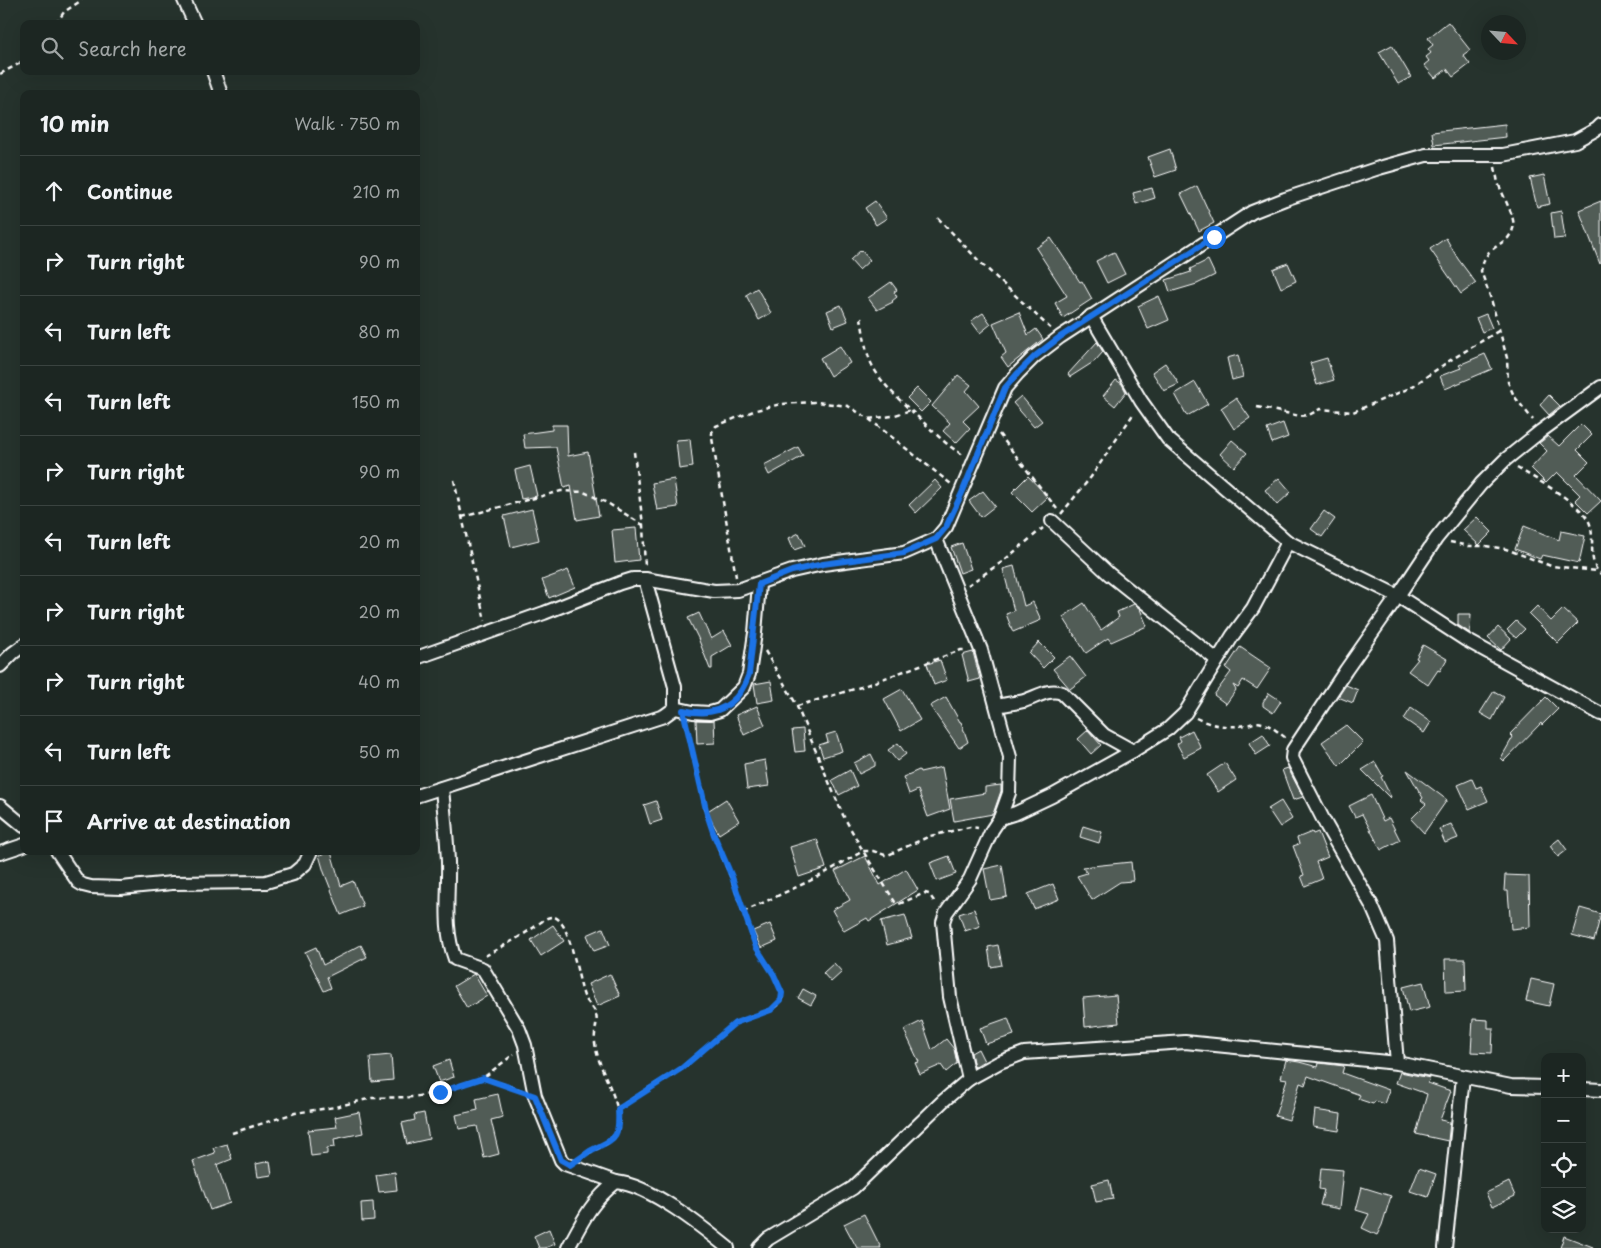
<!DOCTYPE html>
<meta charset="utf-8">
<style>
:root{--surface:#1c2622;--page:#29322f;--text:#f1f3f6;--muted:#a0a5a5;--line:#3a4340}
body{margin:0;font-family:"Playpen Sans",sans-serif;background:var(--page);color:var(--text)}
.controls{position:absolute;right:15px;bottom:15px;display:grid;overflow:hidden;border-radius:10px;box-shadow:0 5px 20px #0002}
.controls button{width:45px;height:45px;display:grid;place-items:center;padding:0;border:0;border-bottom:1px solid var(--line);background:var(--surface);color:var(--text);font:25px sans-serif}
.compass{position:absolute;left:1481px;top:15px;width:45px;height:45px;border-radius:50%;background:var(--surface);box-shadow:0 5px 20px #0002;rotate:116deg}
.stop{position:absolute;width:15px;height:15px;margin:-11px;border:4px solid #1a73e8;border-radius:50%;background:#fff}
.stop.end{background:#1a73e8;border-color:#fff;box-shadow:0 1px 5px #0008}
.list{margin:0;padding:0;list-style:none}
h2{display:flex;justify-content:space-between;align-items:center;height:65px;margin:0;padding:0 20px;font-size:21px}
h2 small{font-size:16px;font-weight:400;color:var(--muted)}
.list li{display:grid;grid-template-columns:32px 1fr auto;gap:15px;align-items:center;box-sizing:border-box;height:70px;padding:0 20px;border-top:1px solid var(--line)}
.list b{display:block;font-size:19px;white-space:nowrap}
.list em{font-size:16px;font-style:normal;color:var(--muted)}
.icon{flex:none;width:28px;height:28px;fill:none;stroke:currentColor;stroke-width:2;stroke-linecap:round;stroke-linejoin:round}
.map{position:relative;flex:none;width:1601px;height:1248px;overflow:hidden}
.search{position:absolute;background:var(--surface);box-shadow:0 5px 20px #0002;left:20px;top:20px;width:400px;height:55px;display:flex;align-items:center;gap:12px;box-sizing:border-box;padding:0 18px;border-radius:10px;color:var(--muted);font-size:19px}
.panel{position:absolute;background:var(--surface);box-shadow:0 5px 20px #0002;left:20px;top:90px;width:400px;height:765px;border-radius:10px}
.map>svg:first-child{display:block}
.building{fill:#515c57;stroke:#fff}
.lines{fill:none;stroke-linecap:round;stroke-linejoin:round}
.street-casing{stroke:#fff;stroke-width:16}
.path{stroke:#fff;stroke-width:2.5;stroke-dasharray:5 4;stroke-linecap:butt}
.street{stroke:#26332d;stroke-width:12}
.route{stroke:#1a73e8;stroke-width:6}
</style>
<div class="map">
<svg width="1601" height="1248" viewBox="0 0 1601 1248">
<rect width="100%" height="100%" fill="#26332d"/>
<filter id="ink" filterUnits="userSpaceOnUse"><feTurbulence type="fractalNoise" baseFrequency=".02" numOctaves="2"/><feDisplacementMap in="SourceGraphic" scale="10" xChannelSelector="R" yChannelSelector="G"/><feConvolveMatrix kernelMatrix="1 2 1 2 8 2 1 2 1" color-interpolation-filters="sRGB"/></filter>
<g filter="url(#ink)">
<g class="building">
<polygon points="1448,22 1470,50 1463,55 1470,64 1453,77 1447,69 1435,78 1424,65 1429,61 1426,57 1431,53 1428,49 1433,45 1428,38"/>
<polygon points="1392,45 1411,77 1398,84 1379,52"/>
<polygon points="1505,124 1506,137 1434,145 1432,132"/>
<polygon points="1170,149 1176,170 1155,177 1148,157"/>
<polygon points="1544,175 1550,204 1537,207 1530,178"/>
<polygon points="1197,186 1214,223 1199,231 1181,194"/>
<polygon points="1152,188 1155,198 1136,204 1133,193"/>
<polygon points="875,201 887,218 876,225 865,208"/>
<polygon points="1601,201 1601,263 1600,264 1579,210"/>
<polygon points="1561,211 1565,238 1554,239 1551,213"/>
<polygon points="1051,238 1080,282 1082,281 1092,299 1063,318 1055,303 1067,296 1036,248"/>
<polygon points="1446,238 1458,259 1476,283 1461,294 1430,249"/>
<polygon points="861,250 870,260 859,270 850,260"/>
<polygon points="1114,252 1125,274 1107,283 1096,261"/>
<polygon points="1208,260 1215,275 1197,284 1170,292 1166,280 1191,272 1190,269"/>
<polygon points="1288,263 1296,281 1281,288 1273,269"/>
<polygon points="891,282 897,290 894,292 897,297 892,301 893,302 877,310 868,298"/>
<polygon points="757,288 771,313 759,320 746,295"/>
<polygon points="1159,296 1169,320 1148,329 1138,306"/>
<polygon points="841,305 848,321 833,327 827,311"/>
<polygon points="1019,312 1028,335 1036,329 1043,339 1008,367 1001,357 1006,353 993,323"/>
<polygon points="983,313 991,324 980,333 971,321"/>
<polygon points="1486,314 1492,328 1482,332 1476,318"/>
<polygon points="1097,342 1103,352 1095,361 1070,377 1068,374"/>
<polygon points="840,346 850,363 830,376 820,358"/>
<polygon points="1485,354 1492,369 1445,389 1440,376 1461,368 1459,365"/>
<polygon points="1238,355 1243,377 1232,380 1227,358"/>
<polygon points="1327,358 1334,380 1317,385 1310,363"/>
<polygon points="1165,363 1179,384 1164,391 1152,372"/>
<polygon points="958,375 971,385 966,391 979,406 963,421 970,428 956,443 943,431 950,423 932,406"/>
<polygon points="1116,380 1122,384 1126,392 1115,406 1103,396"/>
<polygon points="1195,382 1208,404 1187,416 1175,394"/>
<polygon points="917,388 931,402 921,412 907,398"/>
<polygon points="1549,395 1560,406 1549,415 1540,405"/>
<polygon points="1021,396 1042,421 1034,427 1013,403"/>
<polygon points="1236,398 1250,418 1234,429 1221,408"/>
<polygon points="1283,423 1288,437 1272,443 1267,429"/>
<polygon points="1581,424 1592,435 1577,450 1589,462 1576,475 1601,501 1588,513 1575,500 1580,495 1557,472 1546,483 1531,468 1547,451 1539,443 1542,441 1548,436 1559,446"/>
<polygon points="552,425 567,425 568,456 588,452 599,516 577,520 571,486 564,488 556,447 525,448 523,434 552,430"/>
<polygon points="690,439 693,467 679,469 676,440"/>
<polygon points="1232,440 1247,453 1234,467 1220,454"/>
<polygon points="798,447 803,456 769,475 764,465"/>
<polygon points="530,466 537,496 521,499 515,470"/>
<polygon points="1028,476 1048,497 1032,512 1012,492"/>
<polygon points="1279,478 1291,492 1277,505 1265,490"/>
<polygon points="674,479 678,507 657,510 652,483"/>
<polygon points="935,480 942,488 916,513 909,505"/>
<polygon points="983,491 995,506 981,517 969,501"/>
<polygon points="532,509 539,540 511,547 504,516"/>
<polygon points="1324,511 1335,519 1322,537 1311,529"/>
<polygon points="1477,517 1492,532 1479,545 1463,530"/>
<polygon points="1524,526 1559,540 1561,531 1585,536 1579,563 1542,555 1540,559 1515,549"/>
<polygon points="636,528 639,560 615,563 612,530"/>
<polygon points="799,533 805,546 794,550 789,538"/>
<polygon points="962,543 971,569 960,573 951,547"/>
<polygon points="1014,566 1024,606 1033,602 1041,620 1013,632 1006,614 1014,611 1003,569"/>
<polygon points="568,570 575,587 549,598 542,580"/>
<polygon points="1084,603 1101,630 1119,617 1117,612 1134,604 1140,609 1147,626 1111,642 1108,638 1086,653 1063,617"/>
<polygon points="1537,606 1551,621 1563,609 1578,623 1558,643 1529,614"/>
<polygon points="699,613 711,639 724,631 732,645 712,657 712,669 710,669 698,638 688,618"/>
<polygon points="1458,614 1471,614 1470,633 1458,625"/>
<polygon points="1516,621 1525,629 1516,638 1507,630"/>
<polygon points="1498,627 1511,639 1501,650 1488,638"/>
<polygon points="1039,642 1054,657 1043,668 1029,653"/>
<polygon points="1423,645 1447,659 1440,671 1438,670 1428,685 1408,671 1418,659 1416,658"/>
<polygon points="1240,647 1271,668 1257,689 1243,680 1238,688 1233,685 1236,690 1226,704 1214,695 1231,672 1226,668"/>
<polygon points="973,652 980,679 969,682 962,655"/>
<polygon points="1070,656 1086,677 1070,689 1053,669"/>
<polygon points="940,660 947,680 934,685 927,664"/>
<polygon points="771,681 774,700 757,703 754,684"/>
<polygon points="1346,685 1358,690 1353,703 1338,697"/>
<polygon points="902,689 920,720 901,731 884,699"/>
<polygon points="1494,691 1504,697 1492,720 1480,713"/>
<polygon points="1269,693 1281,701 1273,713 1263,706 1263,702"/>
<polygon points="946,697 960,722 961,722 968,742 959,748 930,706"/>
<polygon points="1546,697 1558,709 1542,725 1541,723 1504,761 1501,758 1513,737 1510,734"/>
<polygon points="757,706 765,725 744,735 736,715"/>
<polygon points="1411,708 1431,722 1424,733 1404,719"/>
<polygon points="696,720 714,720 715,743 697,744"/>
<polygon points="1346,725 1363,742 1339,766 1322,742"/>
<polygon points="803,729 805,751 795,752 792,730"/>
<polygon points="1088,730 1101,745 1091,754 1078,739"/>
<polygon points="1192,730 1201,748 1184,757 1177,744 1181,741 1179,737"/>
<polygon points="836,732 842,751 823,757 819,745 828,742 826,735"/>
<polygon points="1263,734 1270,746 1256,755 1249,743"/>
<polygon points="898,743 906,754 897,761 888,750"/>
<polygon points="871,754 875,762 875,766 859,774 854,763"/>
<polygon points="765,760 769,786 747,789 744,764"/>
<polygon points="1375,762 1383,776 1381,777 1391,797 1390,798 1362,770"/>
<polygon points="1225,763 1236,780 1218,792 1207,775"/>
<polygon points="942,767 950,809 928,817 918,790 909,794 903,777 919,770 920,772"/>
<polygon points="1288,768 1303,797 1293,800 1282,770"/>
<polygon points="850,770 857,786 839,795 832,780"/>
<polygon points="1407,770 1447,800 1424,833 1411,819 1426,804 1421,800 1423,798"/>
<polygon points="1472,779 1476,788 1481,786 1488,801 1469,809 1458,785"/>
<polygon points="1001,785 1001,791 993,814 954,821 950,799 985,793 985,787"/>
<polygon points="1371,795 1383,821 1389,818 1400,840 1381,850 1362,814 1355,817 1349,806"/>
<polygon points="726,799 739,821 719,834 706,812"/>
<polygon points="656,801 662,820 650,824 644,805"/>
<polygon points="1281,801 1292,819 1280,827 1268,809"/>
<polygon points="1451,824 1458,838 1445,843 1439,829"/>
<polygon points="1083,826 1102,832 1099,843 1080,837"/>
<polygon points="1312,832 1313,834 1318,832 1328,857 1316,862 1322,879 1305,886 1301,876 1304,875 1293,846 1299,844 1297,838"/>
<polygon points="817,839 826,868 799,877 790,847"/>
<polygon points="1559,839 1567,850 1558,857 1550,846"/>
<polygon points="331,852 341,886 353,881 363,906 341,915 324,872 319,855"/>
<polygon points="865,856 880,885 906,869 918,890 869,921 867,918 844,931 832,910 850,900 835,871"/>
<polygon points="949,856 956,874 937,881 930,863"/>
<polygon points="1131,862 1133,881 1120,882 1092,900 1077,876 1087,873 1082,867"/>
<polygon points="1002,865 1007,897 990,900 984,869"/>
<polygon points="1505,875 1529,876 1530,927 1511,929 1508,891 1504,891"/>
<polygon points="1053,884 1059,899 1034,909 1028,894"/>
<polygon points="1580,908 1601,914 1594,941 1572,935"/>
<polygon points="974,909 980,926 965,931 959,914"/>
<polygon points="905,915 912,938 887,945 881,921"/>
<polygon points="770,924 777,941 761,948 753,931"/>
<polygon points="553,925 564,941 541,956 531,940"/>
<polygon points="603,928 610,945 594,951 587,935"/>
<polygon points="361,945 367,957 327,977 331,988 324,991 305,952 316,947 323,965"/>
<polygon points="998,945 1002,965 991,967 988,947"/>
<polygon points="1445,959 1465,959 1466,991 1446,992"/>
<polygon points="834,963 842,972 831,982 823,973"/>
<polygon points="474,974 487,996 467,1008 454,986"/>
<polygon points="610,974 620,996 597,1006 588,984"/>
<polygon points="1531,979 1554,984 1549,1006 1526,1001"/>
<polygon points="1423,982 1430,1007 1409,1012 1403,987"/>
<polygon points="803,989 816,996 811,1005 798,998"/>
<polygon points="1116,995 1119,1023 1085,1027 1083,998"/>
<polygon points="1008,1018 1014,1035 986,1044 980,1028"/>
<polygon points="1473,1019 1488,1020 1488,1028 1493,1028 1492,1053 1471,1052"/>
<polygon points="922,1021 932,1050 946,1039 954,1049 957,1063 946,1072 941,1065 920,1074 915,1063 919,1062 904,1030"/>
<polygon points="978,1049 984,1061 974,1067 971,1053"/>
<polygon points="391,1055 393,1080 372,1082 370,1057"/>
<polygon points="449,1060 454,1077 439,1082 433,1066"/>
<polygon points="1286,1060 1299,1062 1318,1067 1319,1063 1344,1066 1342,1073 1389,1090 1384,1104 1375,1101 1373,1104 1358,1099 1360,1095 1308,1076 1305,1085 1300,1083 1289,1120 1275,1116 1287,1079 1281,1078"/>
<polygon points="1400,1072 1430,1078 1428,1083 1451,1091 1440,1120 1450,1122 1448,1141 1416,1134 1427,1094 1396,1083"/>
<polygon points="498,1094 503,1117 491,1120 499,1154 484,1158 477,1126 459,1129 456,1115 478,1110 476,1099"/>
<polygon points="1315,1110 1341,1114 1339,1131 1313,1127"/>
<polygon points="359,1112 363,1133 334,1139 335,1147 327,1148 327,1154 311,1156 308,1130 337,1127 335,1117"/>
<polygon points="424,1113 429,1139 407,1144 402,1123 415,1120 414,1115"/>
<polygon points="227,1144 232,1159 217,1165 230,1203 210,1210 193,1161 215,1153 213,1148"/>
<polygon points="270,1161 272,1175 258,1177 256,1164"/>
<polygon points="1321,1168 1343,1170 1339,1209 1320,1205 1324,1190 1319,1189"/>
<polygon points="1419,1168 1436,1174 1428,1197 1410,1191"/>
<polygon points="395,1172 397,1190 379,1192 376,1175"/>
<polygon points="1109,1180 1113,1199 1096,1202 1092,1184"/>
<polygon points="1509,1182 1515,1196 1492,1207 1486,1193"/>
<polygon points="1362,1187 1391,1196 1382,1225 1377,1235 1362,1228 1369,1214 1356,1210"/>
<polygon points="373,1202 374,1220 362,1221 361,1203"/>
<polygon points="864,1214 881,1248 857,1248 844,1224"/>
<polygon points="549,1229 555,1244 545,1248 539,1248 534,1236"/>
<polygon points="1564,1236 1593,1247 1593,1248 1560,1248"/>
</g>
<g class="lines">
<g class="street-casing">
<g id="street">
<polyline points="184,0 195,24"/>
<polyline points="213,71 221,94"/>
<polyline points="1091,316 1141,401 1168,439 1288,542 1398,596 1466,640 1601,714"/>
<polyline points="1052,521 1109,574 1217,660"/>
<polyline points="936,539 981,650 1010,757 1009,793 1000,818 992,830 970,879 946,913 943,922 950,997 969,1079"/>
<polyline points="416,658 544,613 620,583 633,579 645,579 714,591 738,590 792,571 823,564 904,553 936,539 946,527 1005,388 1018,373 1034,357 1060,337 1252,212 1285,199 1379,168 1426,155 1503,155 1575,141 1597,129 1601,125"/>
<polyline points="0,666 13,653 24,645"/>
<path d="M997 706C1006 704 1015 703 1024 701 1037 697 1049 688 1062 693L1104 735 1133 751"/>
<polyline points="675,708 693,712 710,713 720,710 744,687 749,674 755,633 759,584"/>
<path d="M442 788C444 812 447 837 448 862 449 894 443 928 455 959L483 969 519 1029 525 1045 535 1096 561 1160 565 1164 616 1182"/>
<polyline points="416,796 664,716 675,708 675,687 645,579"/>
<polyline points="0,806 24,826"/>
<polyline points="1000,818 1016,813 1052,796 1133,751 1168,729 1185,713 1233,635 1253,608 1288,542"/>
<polyline points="57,851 78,882 83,885 91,887 121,888 172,883 266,882 293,874 305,864 311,851"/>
<polyline points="0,853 24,845"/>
<polyline points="1397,1063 1387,941 1371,904 1326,825 1292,758 1293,750 1346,670 1398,596 1436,539 1481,484 1505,460 1541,431 1601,387"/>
<polyline points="1582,1089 1601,1090"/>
<path d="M568 1248C583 1220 591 1202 616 1182 650 1185 701 1226 728 1248"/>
<polyline points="759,1248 768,1239 853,1188 942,1102 969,1079 1000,1062 1024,1053 1185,1042 1397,1063 1511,1086 1545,1087"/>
<polyline points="1445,1248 1463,1077"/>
</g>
</g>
<g class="path">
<polyline points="56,24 64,12 82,0"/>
<polyline points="0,74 24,61"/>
<polyline points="1495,167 1498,183 1512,215 1514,225 1512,232 1508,238 1489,252 1484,260 1481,271 1491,299 1507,358 1508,382 1514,396 1533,420"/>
<polyline points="938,218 982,264 1051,329"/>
<path d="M861 318C864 334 865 352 873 367 884 387 902 402 919 418 933 431 946 445 963 455"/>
<polyline points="1257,407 1300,416 1309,415 1320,409 1353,412 1410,388 1449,361 1500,330"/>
<polyline points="869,419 892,416 911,410"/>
<polyline points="999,434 1057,509"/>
<polyline points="634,452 643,525 645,568"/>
<path d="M1517 468C1535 478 1577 502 1587 518 1598 534 1585 562 1601 574"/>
<polyline points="454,480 485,621"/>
<polyline points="1061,514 1091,477 1134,413"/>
<polyline points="462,517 561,491 584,492 609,504 643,525"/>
<polyline points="1450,542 1468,546 1485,546 1506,549 1551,566 1598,571"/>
<polyline points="736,577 712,438 712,432 716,426 756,410 781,404 816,402 848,406 869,419 951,484"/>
<polyline points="968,585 1002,562 1043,528"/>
<polyline points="765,651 795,702 843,815 863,851 895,902 899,904 925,893 929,894 936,904"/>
<polyline points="797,706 861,687 961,650 967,650"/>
<path d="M1196 718C1212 726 1229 728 1247 725 1252 724 1257 721 1262 723 1271 725 1279 733 1286 738"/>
<polyline points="743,912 818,877 863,851 873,851 885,855 888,855 930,836 970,827 978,828"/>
<path d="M485 956C503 946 521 937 537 925 543 921 547 916 554 917 570 920 578 981 584 996 587 1003 595 1008 596 1015 598 1021 595 1028 595 1034 594 1041 596 1050 598 1057 604 1078 623 1107 618 1129 614 1144 595 1148 583 1156"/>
<polyline points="483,1078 522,1091"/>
<polyline points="617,1109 682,1068 735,1023 771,1010 778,1005 781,1001 782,993 774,975 756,947 731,877 714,835 707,814 686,724"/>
<polyline points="232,1133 295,1113 335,1107 372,1098 413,1097 440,1092 483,1078 514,1054"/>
</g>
<use href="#street" class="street"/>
</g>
</g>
<g class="lines" filter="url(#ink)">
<path class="route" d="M440 1092 483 1078 535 1096 561 1160 570 1165C576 1161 583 1156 590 1151 614 1138 620 1141 618 1109L682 1068 735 1023 771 1010 781 1000 782 993 774 975 756 947 732 877 714 835 707 814 683 710C716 718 738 706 749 674L759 584 792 571 823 564 904 553 936 539 946 527 962 493 1005 388 1018 373 1034 357 1060 337 1214 237"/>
</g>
</svg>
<div class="controls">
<button>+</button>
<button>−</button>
<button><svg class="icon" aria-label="locate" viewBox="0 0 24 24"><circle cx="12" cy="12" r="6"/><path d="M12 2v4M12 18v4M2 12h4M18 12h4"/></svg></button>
<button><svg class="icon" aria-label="layers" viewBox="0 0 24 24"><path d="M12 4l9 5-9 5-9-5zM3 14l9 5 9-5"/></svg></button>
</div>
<svg class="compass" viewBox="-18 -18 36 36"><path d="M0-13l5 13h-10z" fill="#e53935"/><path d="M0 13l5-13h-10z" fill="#a0a5a5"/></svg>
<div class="stop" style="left:1214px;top:237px"></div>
<div class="stop end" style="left:440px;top:1092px"></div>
<div class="search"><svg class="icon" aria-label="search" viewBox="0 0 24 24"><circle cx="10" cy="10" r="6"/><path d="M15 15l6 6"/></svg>Search here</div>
<section class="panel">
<h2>10 min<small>Walk · 750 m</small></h2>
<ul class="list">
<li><svg class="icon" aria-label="ahead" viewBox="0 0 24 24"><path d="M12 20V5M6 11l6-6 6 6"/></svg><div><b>Continue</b></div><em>210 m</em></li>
<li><svg class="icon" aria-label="right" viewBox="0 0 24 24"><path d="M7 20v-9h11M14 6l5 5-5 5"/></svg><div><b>Turn right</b></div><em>90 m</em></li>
<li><svg class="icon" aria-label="left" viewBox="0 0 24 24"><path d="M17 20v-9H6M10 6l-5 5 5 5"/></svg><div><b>Turn left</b></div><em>80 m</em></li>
<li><svg class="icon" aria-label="left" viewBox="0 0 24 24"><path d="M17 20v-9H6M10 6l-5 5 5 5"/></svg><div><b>Turn left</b></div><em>150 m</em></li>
<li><svg class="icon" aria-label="right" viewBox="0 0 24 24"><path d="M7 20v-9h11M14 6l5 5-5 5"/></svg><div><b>Turn right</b></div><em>90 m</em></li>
<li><svg class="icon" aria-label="left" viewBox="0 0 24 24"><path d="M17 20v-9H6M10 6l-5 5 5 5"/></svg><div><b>Turn left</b></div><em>20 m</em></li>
<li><svg class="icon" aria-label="right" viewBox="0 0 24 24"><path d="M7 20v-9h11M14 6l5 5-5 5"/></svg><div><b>Turn right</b></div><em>20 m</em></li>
<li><svg class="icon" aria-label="right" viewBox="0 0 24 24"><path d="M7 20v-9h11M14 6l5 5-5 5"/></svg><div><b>Turn right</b></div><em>40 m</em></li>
<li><svg class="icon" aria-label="left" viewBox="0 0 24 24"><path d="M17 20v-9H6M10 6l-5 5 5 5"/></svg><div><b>Turn left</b></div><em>50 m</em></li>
<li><svg class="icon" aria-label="arrive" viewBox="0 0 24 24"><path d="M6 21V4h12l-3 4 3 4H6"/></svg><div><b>Arrive at destination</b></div></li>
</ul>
</section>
</div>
